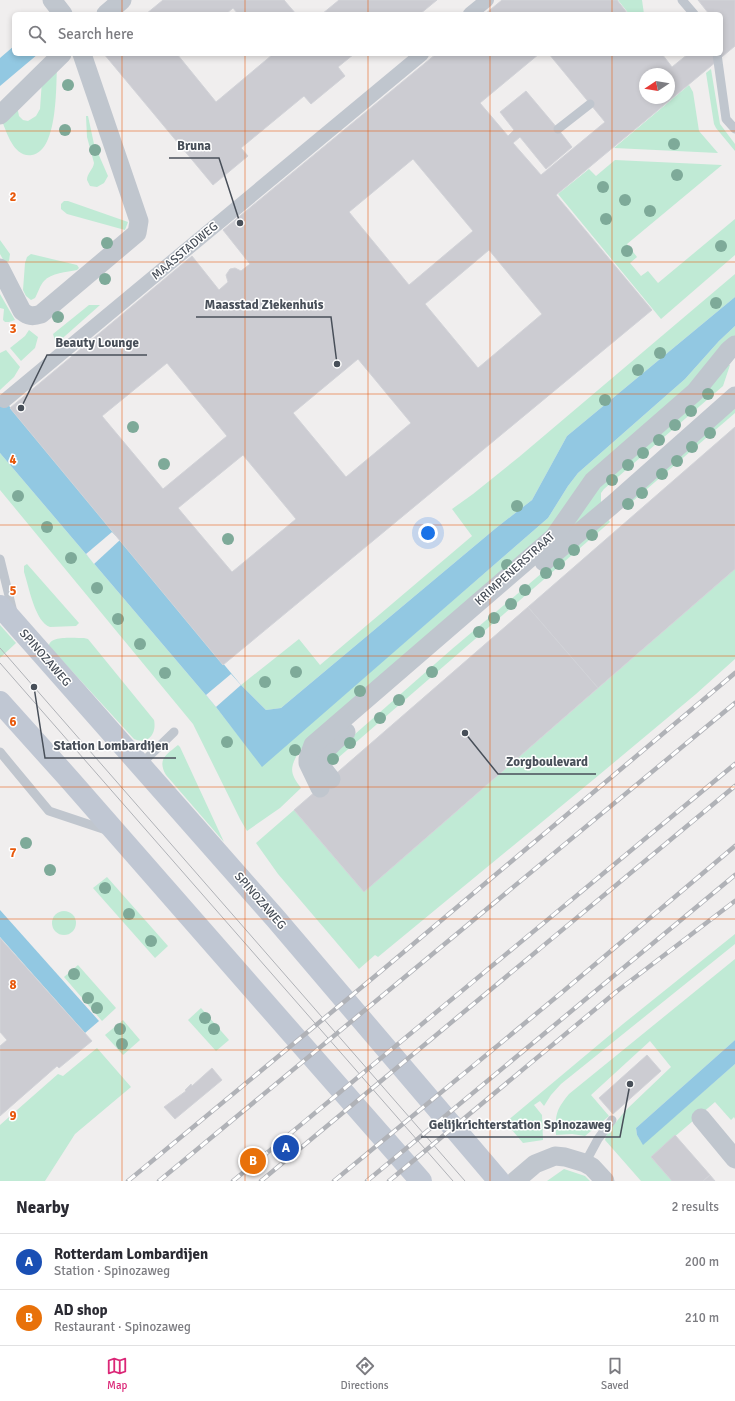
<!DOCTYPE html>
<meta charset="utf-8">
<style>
:root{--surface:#fff;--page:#f2f2f3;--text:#2b2b33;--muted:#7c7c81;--line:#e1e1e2;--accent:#db2777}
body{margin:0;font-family:Signika,sans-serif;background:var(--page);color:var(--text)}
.compass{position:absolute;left:639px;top:68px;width:36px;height:36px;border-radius:50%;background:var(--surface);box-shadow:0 2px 6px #0003;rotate:258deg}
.you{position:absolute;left:428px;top:533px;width:14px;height:14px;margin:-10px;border:3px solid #fff;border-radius:50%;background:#1a73e8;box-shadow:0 0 0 6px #1a73e833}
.badge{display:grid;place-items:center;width:26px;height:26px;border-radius:50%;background:var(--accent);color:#fff;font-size:13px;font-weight:700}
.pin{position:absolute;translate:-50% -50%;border:2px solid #fff;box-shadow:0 1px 4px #0006}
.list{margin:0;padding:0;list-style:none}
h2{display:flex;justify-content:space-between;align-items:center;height:52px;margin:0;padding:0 16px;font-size:17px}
h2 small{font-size:13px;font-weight:400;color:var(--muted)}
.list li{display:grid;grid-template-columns:26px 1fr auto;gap:12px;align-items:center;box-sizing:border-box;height:56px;padding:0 16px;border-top:1px solid var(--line)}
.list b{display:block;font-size:15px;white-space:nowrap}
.list p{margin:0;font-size:13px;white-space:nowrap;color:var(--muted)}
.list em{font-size:13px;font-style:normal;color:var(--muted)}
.icon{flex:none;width:22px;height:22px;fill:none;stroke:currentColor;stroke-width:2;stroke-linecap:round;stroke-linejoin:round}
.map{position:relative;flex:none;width:735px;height:1181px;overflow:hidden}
.search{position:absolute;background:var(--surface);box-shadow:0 2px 6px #0003;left:12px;right:12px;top:12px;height:44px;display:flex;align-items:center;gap:10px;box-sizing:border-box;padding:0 14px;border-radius:6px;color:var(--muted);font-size:15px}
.sheet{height:164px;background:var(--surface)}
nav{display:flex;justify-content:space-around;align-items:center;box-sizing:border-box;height:56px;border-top:1px solid var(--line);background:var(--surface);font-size:11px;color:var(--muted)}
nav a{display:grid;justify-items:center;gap:2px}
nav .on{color:var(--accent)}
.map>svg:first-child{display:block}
.green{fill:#c0ead5}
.water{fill:#92c8e2}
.pier{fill:#f0eeee}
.building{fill:#ccccd2;stroke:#d2d3d8;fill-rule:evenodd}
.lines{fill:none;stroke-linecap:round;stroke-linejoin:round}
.service{stroke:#c0c6ce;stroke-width:9}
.pedestrian{stroke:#c0c6ce;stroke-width:14}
.minor{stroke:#c0c6ce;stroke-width:19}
.secondary{stroke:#c0c7d3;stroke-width:22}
.tram{stroke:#b0b2b7;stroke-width:1}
.rail-casing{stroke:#b0b2b7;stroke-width:4.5}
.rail{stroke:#fff;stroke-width:3;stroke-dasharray:9;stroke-linecap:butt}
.tree{fill:#7eaa99}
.grid{fill:none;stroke:#e8590c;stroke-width:1;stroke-opacity:0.55}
.labels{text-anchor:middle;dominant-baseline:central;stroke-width:3;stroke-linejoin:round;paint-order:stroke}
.street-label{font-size:12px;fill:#484f59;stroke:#fff}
.grid-label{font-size:13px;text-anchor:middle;font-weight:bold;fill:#e8590c;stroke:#fff;stroke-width:3;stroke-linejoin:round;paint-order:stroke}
.leader{fill:none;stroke:#484f59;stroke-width:1.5}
.callout-dot{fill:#484f59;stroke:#fff;stroke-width:1.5}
.callout-label{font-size:13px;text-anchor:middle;font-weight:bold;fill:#484f59;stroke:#fff;stroke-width:3;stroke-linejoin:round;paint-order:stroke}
</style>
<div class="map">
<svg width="735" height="1181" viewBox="0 0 735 1181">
<rect width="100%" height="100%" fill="#f0eeee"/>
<g class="green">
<polygon points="618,0 642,0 644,14 629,14"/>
<path d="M57 65C56 86 58 151 32 155 14 158 7 133 2 121L17 106 19 116 23 120 28 121 36 116 40 109 42 80Z"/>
<polygon points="711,69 720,124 735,144 735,151 716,128 714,124 706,73"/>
<polygon points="689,85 693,92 699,131 718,153 614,148"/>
<path d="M86 116H88L94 144 108 176 104 183 97 187 90 186 87 180C87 173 93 170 94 163L87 137Z"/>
<polygon points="615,160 722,165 627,244 637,257 630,263 641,276 648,271 658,283 735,219 735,255 661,319 558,194 589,169 596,176"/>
<polygon points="64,201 68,201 128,222 125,230 67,214 61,209 61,204"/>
<polygon points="0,240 10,254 9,261 5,263 0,254"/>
<path d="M31 254 77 265 79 268 77 270C67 272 51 273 44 281 40 285 38 293 35 298L31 300 26 296 23 290 25 263 27 257Z"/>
<polygon points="735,274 735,297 567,436 532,500 496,528 281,708 266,710 241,685 299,639 320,665 472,536 452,509 473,494 519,457"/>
<polygon points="0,294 15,320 9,322 5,322 3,320 4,309 0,308"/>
<polygon points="89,305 100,305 56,344 53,334"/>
<path d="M735 326V337L549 533 299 751C290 768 289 772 301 788L280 808 247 831 240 819 193 724 0 490V453L216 707 262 766 548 518 568 486 578 473 685 379 719 341Z"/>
<polygon points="29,330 38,337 35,348 21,361 10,348 25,336"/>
<polygon points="6,350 20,367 14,377 0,390 0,353"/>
<polygon points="727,365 730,365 723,386 604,489 601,493 601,504 564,537 587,498"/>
<polygon points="735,406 735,413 626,507 624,502"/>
<polygon points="607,518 610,522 331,764 330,756 452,649"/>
<path d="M27 564 79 623 76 626 50 627C35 622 29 587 24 572V566Z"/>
<polygon points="735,569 735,659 696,694 599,775 378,957 375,955 359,969 278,874 256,843 294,810 364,892"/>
<polygon points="0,625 16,643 0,658"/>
<path d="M84 638 88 639 154 720C157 734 148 745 134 739L49 646C49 635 76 638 84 638Z"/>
<path d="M178 745 180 747 224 842 166 775C157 759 166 755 178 745Z"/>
<polygon points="107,877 168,946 155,958 93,888"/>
<circle cx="64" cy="923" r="12"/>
<polygon points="735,934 735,944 561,1084 551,1095 544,1106 540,1101 534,1105 542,1115 543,1140 523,1143 507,1124 509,1123 507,1121 623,1024"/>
<path d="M735 959V1040L636 1128 637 1135 643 1144 735 1064V1119L734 1117 731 1120 715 1102 651 1157 672 1181H641L605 1140 607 1133 626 1110 671 1067 650 1041 591 1095 609 1116 585 1136 572 1134 556 1135C555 1114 556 1110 569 1094Z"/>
<polygon points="78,965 116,1008 102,1021 64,977"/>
<polygon points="201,1008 229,1040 216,1051 188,1020"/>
<polygon points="123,1020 140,1040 123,1055 105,1035"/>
<polygon points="97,1048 131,1087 75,1134 45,1181 0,1181 0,1125 58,1074 63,1076"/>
<polygon points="564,1169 585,1176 590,1181 547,1181"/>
</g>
<g class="water">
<polygon points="14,46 14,54 38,54 0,86 0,58"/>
<polygon points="735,297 735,326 719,341 685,379 578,473 568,486 548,518 262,767 216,707 0,453 0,395 241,685 266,710 281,708 496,528 532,500 567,436"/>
<polygon points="0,910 99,1021 85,1033 0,937"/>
<polygon points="735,1040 735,1064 643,1145 637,1135 636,1128"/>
</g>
<g class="pier">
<polygon points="70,0 92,0 96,5 85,14 53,13"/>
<polygon points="112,532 120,540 94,564 86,554"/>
<polygon points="231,674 241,685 216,707 206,695"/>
</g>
<g class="building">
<polygon points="163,0 284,0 296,14 238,14 233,8 226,14 146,14"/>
<polygon points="339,0 437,0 420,14 322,14"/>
<polygon points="502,0 617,0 628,14 485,14"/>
<path d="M698 0H735V46L556 195 652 310 223 665 10 408 192 256 219 290 228 282 226 275 230 269 235 268 241 271 250 264 223 230 436 54H539L480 103 508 136 514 130 500 112 526 91 558 129 572 147 546 169 520 137 513 143 541 175 605 122 549 54H662L672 67 688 54H721V14H709ZM645 74H669V98H645ZM413 159 473 231 409 285 349 212ZM489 250 542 314 478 368 425 304ZM358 359 411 423 346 477 293 413ZM167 363 227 436 163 489 102 416ZM243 455 296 519 232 572 178 508Z"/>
<polygon points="104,54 177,54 216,102 272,55 270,54 354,54 338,67 345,76 311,104 304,96 241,148 248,156 213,185"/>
<polygon points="735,427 735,569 598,688 528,607"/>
<polygon points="528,607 598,688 364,892 294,810"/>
<polygon points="0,938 92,1041 59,1068 57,1066 0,1116 0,1046 7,1040 0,1032"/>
<polygon points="647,1055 661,1071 613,1114 599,1098"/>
<polygon points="212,1068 222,1080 175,1119 164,1107 186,1091 185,1090 191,1084 192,1086"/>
<polygon points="675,1135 710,1175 703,1181 672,1181 651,1157"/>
<polygon points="710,1175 715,1181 703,1181"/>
</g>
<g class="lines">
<g class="service">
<polyline points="682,0 694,14"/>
<polyline points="717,54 726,119 735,129"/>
<polyline points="558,129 590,104"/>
<polyline points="0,559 13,612"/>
<polyline points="0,752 49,811 106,830"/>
<polyline points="140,765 174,732"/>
<polyline points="585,1163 598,1139 612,1120"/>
</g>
<g class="pedestrian">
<polyline points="470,14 487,0"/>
<polyline points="4,401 422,54"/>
</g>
<g class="minor">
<polyline points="52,0 63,14"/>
<polyline points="106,14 122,0"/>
<polyline points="0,115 62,54"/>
<path d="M0 268 22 311C28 316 32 317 41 314L137 233 139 221 82 54"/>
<polyline points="544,562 612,505 735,396"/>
<path d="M331 779C328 775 325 772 323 768 317 755 337 739 346 732"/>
<polyline points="320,788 308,763 308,759 313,745 554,537 593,481 695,392 729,350 735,345"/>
<polyline points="701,1118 735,1159"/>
<polyline points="515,1181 535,1164 555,1156 565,1157 585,1163 592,1167 605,1181"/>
</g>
<g class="secondary">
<polyline points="0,606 276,919 499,1181"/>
<polyline points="0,702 70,780 421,1181"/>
</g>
<g class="tram">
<polyline points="0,648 465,1181"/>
<polyline points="0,663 453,1181"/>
</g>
<g class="rail-casing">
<g id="rail">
<polyline points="128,1181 380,972 735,673"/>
<polyline points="159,1181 735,703"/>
<polyline points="233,1181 735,764"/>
<polyline points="261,1181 735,786"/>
<polyline points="334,1181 560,994 735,846"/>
<polyline points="367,1181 735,875"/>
<polyline points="389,1181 616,992 735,901"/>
</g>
</g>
<use href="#rail" class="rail"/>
</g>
<g class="tree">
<circle cx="68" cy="85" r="6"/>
<circle cx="65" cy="130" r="6"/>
<circle cx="674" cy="144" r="6"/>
<circle cx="95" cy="150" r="6"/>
<circle cx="677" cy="175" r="6"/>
<circle cx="603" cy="187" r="6"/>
<circle cx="625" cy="200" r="6"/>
<circle cx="650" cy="211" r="6"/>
<circle cx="606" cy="219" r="6"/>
<circle cx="107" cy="243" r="6"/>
<circle cx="721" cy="246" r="6"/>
<circle cx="627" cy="251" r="6"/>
<circle cx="105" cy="279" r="6"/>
<circle cx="716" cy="303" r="6"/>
<circle cx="58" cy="317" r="6"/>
<circle cx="660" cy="353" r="6"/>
<circle cx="638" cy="370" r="6"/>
<circle cx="708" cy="394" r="6"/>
<circle cx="605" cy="400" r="6"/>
<circle cx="691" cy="411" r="6"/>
<circle cx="675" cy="425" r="6"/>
<circle cx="133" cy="427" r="6"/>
<circle cx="710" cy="433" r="6"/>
<circle cx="659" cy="440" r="6"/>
<circle cx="692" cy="447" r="6"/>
<circle cx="643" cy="453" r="6"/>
<circle cx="677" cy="461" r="6"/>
<circle cx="164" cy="464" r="6"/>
<circle cx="628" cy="465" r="6"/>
<circle cx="662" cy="474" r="6"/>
<circle cx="612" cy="480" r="6"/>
<circle cx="642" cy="493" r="6"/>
<circle cx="18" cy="496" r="6"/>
<circle cx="628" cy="504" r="6"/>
<circle cx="517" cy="506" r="6"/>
<circle cx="47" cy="527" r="6"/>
<circle cx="592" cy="535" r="6"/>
<circle cx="228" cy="539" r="6"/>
<circle cx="574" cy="550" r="6"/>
<circle cx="71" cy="558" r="6"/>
<circle cx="559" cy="564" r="6"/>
<circle cx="507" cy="565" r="6"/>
<circle cx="546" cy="573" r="6"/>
<circle cx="97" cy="588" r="6"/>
<circle cx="525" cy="590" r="6"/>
<circle cx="511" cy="604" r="6"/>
<circle cx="494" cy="618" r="6"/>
<circle cx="118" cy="619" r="6"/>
<circle cx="479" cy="632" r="6"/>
<circle cx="140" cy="644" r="6"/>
<circle cx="296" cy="672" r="6"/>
<circle cx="432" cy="672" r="6"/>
<circle cx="165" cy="673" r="6"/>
<circle cx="265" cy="682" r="6"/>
<circle cx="360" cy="691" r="6"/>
<circle cx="399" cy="700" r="6"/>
<circle cx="380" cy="718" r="6"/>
<circle cx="227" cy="742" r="6"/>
<circle cx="350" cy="743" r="6"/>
<circle cx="295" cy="750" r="6"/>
<circle cx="333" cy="759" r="6"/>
<circle cx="26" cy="843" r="6"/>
<circle cx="50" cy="870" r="6"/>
<circle cx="105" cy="888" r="6"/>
<circle cx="129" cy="914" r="6"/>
<circle cx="151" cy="941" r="6"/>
<circle cx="74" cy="974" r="6"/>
<circle cx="88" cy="998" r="6"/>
<circle cx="97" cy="1008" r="6"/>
<circle cx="205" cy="1018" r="6"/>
<circle cx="120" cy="1029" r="6"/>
<circle cx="214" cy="1029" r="6"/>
<circle cx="122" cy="1044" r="6"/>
</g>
<path class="grid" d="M122 0V14M245 0V14M368 0V14M490 0V14M612 0V14M122 54V1181M245 54V1181M368 54V1181M490 54V1181M612 54V1181M0 131H735M0 262H735M0 394H735M0 525H735M0 656H735M0 787H735M0 919H735M0 1050H735"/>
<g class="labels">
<g class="street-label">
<text transform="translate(185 251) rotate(-40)">MAASSTADWEG</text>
<text transform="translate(515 569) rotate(-42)">KRIMPENERSTRAAT</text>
<text transform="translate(45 658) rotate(49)">SPINOZAWEG</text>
<text transform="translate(260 901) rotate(49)">SPINOZAWEG</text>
</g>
</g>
<g class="grid-label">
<text x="13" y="201">2</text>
<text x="13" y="333">3</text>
<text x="13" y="464">4</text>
<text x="13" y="595">5</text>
<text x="13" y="726">6</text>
<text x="13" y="857">7</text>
<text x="13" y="989">8</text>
<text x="13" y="1120">9</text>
</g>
<path class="leader" d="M240 223L219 158H169M337 364L331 317H196M21 408L47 355H147M34 687L45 758H176M465 733L498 774H596M630 1084L620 1137H421"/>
<g class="callout-dot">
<circle cx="240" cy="223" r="4"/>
<circle cx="337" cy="364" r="4"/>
<circle cx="21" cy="408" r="4"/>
<circle cx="34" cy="687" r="4"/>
<circle cx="465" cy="733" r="4"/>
<circle cx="630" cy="1084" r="4"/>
</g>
<g class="callout-label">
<text x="194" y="150">Bruna</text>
<text x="264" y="309">Maasstad Ziekenhuis</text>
<text x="97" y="347">Beauty Lounge</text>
<text x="111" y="750">Station Lombardijen</text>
<text x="547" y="766">Zorgboulevard</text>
<text x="520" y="1129">Gelijkrichterstation Spinozaweg</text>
</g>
</svg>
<svg class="compass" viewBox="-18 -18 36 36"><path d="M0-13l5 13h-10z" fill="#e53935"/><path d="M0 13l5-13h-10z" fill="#7c7c81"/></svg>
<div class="you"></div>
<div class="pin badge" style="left:286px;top:1148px;background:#1a4fb4">A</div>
<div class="pin badge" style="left:253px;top:1161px;background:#e8710a">B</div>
<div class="search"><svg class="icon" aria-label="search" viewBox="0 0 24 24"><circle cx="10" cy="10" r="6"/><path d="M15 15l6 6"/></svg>Search here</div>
</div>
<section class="sheet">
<h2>Nearby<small>2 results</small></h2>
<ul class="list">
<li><span class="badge" style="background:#1a4fb4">A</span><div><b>Rotterdam Lombardijen</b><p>Station · Spinozaweg</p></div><em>200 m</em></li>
<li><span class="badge" style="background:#e8710a">B</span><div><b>AD shop</b><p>Restaurant · Spinozaweg</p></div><em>210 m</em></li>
</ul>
</section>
<nav>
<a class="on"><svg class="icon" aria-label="map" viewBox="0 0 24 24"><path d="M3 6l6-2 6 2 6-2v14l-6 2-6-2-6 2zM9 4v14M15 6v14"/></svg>Map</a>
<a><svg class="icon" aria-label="directions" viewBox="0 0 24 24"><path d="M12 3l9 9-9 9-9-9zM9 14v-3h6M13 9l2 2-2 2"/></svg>Directions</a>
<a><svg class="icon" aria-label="saved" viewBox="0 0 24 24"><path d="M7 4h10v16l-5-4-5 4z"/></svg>Saved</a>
</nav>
